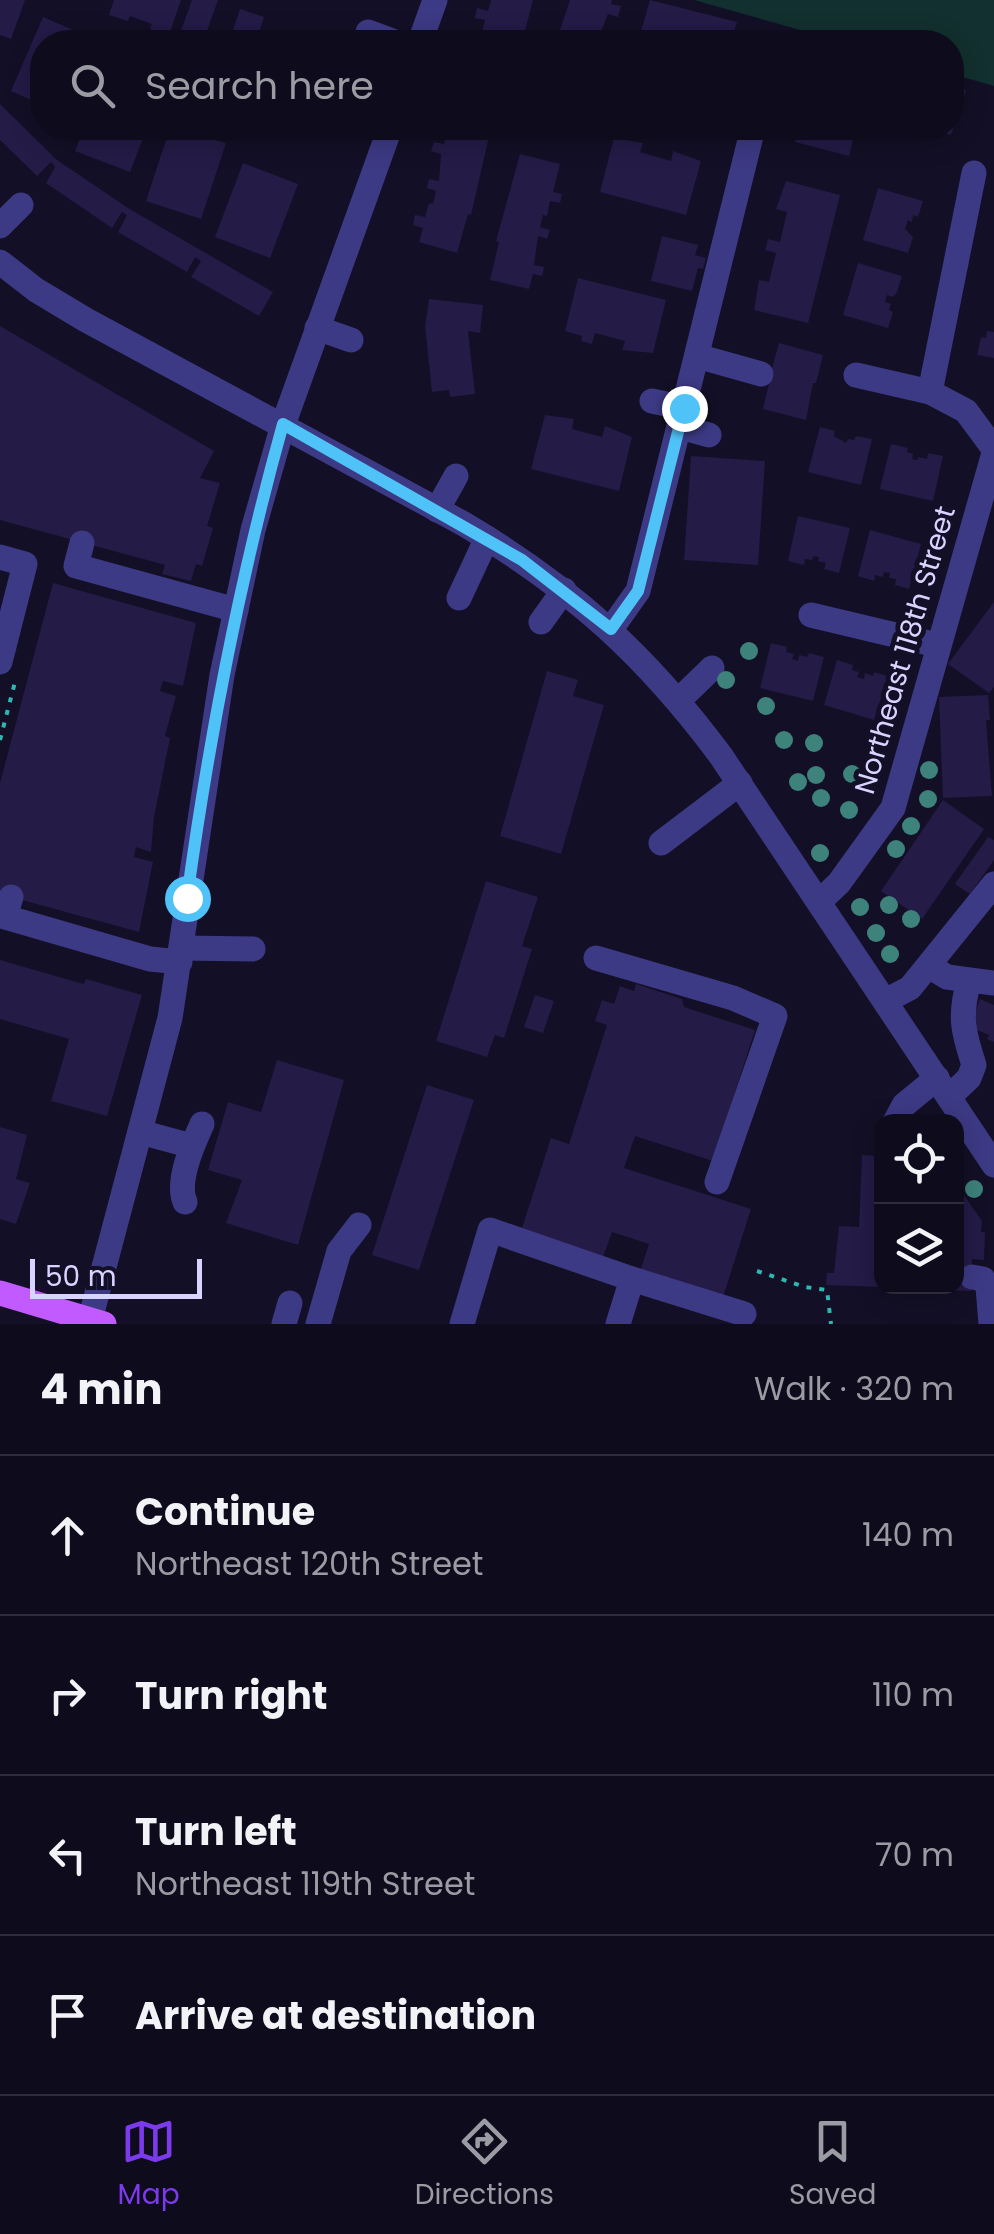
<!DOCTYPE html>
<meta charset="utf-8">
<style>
:root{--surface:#0e0b1c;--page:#171425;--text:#f1f3f6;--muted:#9b9ba3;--line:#2e2b3b;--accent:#7c3aed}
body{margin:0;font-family:Poppins,sans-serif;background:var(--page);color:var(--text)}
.controls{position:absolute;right:30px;bottom:30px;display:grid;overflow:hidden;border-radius:20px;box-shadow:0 5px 25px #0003}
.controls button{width:90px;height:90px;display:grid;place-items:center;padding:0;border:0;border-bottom:2px solid var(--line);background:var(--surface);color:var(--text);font:50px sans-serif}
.scale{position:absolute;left:30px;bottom:25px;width:172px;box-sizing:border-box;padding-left:10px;border:5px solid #d9d4ff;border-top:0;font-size:28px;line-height:35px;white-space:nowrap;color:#d9d4ff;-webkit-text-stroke:8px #130f26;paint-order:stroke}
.stop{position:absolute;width:30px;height:30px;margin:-22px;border:8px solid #4fc3f7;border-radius:50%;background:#fff}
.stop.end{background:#4fc3f7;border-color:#fff;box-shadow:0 2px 10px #0008}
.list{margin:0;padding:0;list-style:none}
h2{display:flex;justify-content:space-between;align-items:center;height:130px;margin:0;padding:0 40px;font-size:42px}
h2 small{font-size:32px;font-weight:400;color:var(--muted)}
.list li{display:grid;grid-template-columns:65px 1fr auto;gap:30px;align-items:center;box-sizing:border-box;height:160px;padding:0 40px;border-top:2px solid var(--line)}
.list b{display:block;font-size:38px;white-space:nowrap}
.list p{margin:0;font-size:32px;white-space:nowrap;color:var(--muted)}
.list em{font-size:32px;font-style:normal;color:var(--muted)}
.icon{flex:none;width:55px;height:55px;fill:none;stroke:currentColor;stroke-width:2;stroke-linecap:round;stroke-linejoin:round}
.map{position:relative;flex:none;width:994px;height:1324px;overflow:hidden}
.search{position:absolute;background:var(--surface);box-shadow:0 5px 25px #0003;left:30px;right:30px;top:30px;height:110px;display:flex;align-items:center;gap:25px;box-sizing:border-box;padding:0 35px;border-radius:40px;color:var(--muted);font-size:38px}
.sheet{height:770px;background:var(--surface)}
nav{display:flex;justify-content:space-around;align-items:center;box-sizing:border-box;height:140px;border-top:2px solid var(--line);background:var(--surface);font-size:28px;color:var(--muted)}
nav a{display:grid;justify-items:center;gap:5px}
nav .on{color:var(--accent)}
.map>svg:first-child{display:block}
.green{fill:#12302f}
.building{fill:#241b47}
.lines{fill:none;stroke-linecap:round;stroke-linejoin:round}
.path{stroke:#2fb8b0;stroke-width:4;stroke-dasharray:5 8;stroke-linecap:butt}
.minor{stroke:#3d3a85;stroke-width:25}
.major{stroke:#c25bff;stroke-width:25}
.tree{fill:#3d827b}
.route{stroke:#4fc3f7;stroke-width:12}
.labels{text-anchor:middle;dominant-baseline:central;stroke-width:10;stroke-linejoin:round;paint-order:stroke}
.street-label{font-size:28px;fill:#d9d4ff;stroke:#130f26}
</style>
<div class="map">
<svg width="994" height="1324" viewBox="0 0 994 1324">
<rect width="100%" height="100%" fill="#130f26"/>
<polygon class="green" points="694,0 994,0 994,86 952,74 952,42 843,42"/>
<g class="building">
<polygon points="0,0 25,0 11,39 0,35"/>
<polygon points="114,0 181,0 169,35 150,29 152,24 130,16 128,21 109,15"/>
<polygon points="192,0 218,0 203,42 177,42"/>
<polygon points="491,0 533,0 522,42 484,42 485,37 481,36 485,20 475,18 477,8 488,11"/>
<polygon points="570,0 612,0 611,4 621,6 618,17 608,14 597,42 556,42"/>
<polygon points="650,0 737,22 731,42 638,42"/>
<polygon points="240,9 264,17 256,42 229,42"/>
<polygon points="43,17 101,42 42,42 42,105 11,91"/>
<polygon points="952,85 966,90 951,135 931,128 952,128"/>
<polygon points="0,104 57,160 128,208 273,292 259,316 191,277 201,261 195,257 187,272 118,232 127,215 122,212 112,228 46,183 55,167 51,162 37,176 0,140"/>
<polygon points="84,128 147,128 130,172 75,151"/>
<polygon points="170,128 226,143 201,219 146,201"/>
<polygon points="448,128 491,128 471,215 468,214 457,253 419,242 423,228 413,225 415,215 425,217 429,203 433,204 436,191 427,188 429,179 439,181 441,154 431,151 434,142 444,144"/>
<polygon points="799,128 856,128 849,156 795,142"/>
<polygon points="614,138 643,143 640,152 671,161 673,151 701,161 686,215 600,192"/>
<polygon points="520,154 560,164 553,192 562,194 560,203 550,201 547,216 543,215 540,227 550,230 547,239 538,236 534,265 544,267 542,276 533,274 529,289 490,280 499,242 496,241"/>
<polygon points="243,163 298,184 270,258 215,237"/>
<polygon points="786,181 840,195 808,323 754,310 759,280 769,282 776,253 765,250 768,239 780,242 787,212 776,209"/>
<polygon points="878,188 923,201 918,217 913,215 912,222 908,220 905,229 913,237 908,253 863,240"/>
<polygon points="662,236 698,245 695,255 706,258 703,269 698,268 692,291 651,281"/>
<polygon points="858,263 902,276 897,292 893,297 887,295 885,302 891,304 889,310 893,312 888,328 843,315"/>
<polygon points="578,278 666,300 653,353 622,350 625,341 595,333 592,344 581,341 582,336 565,331"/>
<polygon points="429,299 483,305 480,333 468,331 475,394 450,397 449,390 432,392 425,326"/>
<polygon points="0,326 214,451 200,478 220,483 207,526 213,528 202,566 196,564 191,581 162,574 165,565 0,520"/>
<polygon points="987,331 994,332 994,358 977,355 981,337 986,338"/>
<polygon points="779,343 823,355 816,383 813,383 806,420 763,409 770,379 773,379 774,373 771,372"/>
<polygon points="545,415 574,419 572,429 602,437 605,426 632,437 619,491 531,469"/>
<polygon points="820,427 835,431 834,436 846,443 848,439 854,440 856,436 872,439 861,485 808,472"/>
<polygon points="891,444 908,448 907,452 913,454 912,459 918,460 918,457 927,459 928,453 943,456 933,501 880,489"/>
<polygon points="691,456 765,461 758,565 684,560"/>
<polygon points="798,516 850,528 839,573 824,569 826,563 818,561 819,557 814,556 812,560 805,559 804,565 788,561"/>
<polygon points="870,530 921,544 909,589 895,585 896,579 889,578 890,573 884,572 883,577 875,575 874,581 858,576"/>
<polygon points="53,583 196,623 183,686 163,681 160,691 176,696 165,736 170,738 154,817 151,852 136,847 134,857 153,862 139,932 0,894 0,783"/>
<polygon points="994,602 994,687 989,693 948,664"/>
<polygon points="771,643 787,647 786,652 794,654 792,659 798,661 799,655 807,657 809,653 824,657 813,701 760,688"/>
<polygon points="837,660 853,665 852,670 859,672 857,677 864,679 865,673 873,676 874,672 888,676 874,720 824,705"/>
<polygon points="547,671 578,680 573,696 604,705 561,854 500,836"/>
<polygon points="988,695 990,720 986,720 992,796 943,798 939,697"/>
<polygon points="943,800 984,829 922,919 881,891"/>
<polygon points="988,837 994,840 994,860 970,894 955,884"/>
<polygon points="486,881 538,897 522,946 532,949 504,1038 495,1035 487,1057 436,1041"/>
<polygon points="0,960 80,983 84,984 86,979 142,995 107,1116 51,1101 69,1039 0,1019"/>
<polygon points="636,984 682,999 684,1007 755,1030 713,1161 635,1136 624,1168 751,1209 723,1297 640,1271 649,1244 612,1232 603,1257 521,1231 551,1138 569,1144 607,1025 595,1021 602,1000 614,1004 620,986 634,991"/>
<polygon points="535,995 554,1001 543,1033 524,1027"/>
<polygon points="980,999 994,1005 994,1042 987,1039 989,1035 970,1027"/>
<polygon points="277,1060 344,1080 298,1245 226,1223 242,1180 208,1170 228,1102 261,1112"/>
<polygon points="427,1085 474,1100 419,1270 372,1255"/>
<polygon points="0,1127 27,1135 16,1179 30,1183 16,1224 0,1219"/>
<polygon points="862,1155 882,1156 882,1287 826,1285 827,1273 834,1273 839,1226 859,1227"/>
<polygon points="956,1184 982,1221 981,1232 985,1232 984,1260 972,1259 971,1291 944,1290 944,1286 956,1286"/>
</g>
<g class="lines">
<g class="path">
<polyline points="0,740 15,682"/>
<polyline points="757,1271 805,1287 827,1290 831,1324"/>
</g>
<g class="minor">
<polyline points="368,32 395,42"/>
<polyline points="420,42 435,0"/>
<polyline points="0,226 21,205"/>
<path d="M0 262 36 290 86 320 464 524C573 589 646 655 721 756L994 1165"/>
<polyline points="317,328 351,340"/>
<polyline points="697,356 761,374"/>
<polyline points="856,375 930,392 966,411 994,449"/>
<polyline points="930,392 974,173"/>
<polyline points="652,401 684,408"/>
<polyline points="680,427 709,435"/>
<polyline points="437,510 456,476"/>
<polyline points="82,543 76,566 236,610"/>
<polyline points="0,557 25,564 0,662"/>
<polyline points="459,598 487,538"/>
<polyline points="811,615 937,645"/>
<polyline points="541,622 564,590"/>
<polyline points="611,629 638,591 753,128"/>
<polyline points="679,700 712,668"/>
<polyline points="661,843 740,783"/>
<polyline points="11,897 5,917 150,959 180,962"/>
<polyline points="819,902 839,883 893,808 994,453"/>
<polyline points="182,948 253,949"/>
<polyline points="596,958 733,998 775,1016 717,1182"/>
<polyline points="929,966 947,977 994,983"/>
<polyline points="885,1001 910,988 994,884"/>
<path d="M949 1097 969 1078 974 1065C963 1031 959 1016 969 981"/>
<polyline points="895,1122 904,1105 937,1078"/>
<polyline points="140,1132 192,1146"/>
<path d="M185 1202C176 1181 193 1144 202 1124"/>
<polyline points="972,1277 983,1279 988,1287 991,1324"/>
<polyline points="632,1279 744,1314"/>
<polyline points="90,1320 170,1018 222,675 253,530 283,425 390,128"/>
<polyline points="284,1324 290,1303"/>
<polyline points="318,1324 339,1251 359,1225"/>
<polyline points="462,1324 490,1230 632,1279 618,1324"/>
</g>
<polyline class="major" points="0,1293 104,1324"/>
</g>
<g class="tree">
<circle cx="749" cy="651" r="9"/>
<circle cx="726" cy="680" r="9"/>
<circle cx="766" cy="706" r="9"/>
<circle cx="784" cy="740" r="9"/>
<circle cx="814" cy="743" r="9"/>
<circle cx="929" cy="770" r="9"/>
<circle cx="852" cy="774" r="9"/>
<circle cx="816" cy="775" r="9"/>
<circle cx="798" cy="782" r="9"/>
<circle cx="821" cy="798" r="9"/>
<circle cx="928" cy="799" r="9"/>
<circle cx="849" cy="810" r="9"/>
<circle cx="911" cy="826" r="9"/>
<circle cx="896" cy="849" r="9"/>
<circle cx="820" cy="853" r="9"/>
<circle cx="889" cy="905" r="9"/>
<circle cx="860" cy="907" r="9"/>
<circle cx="911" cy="919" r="9"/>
<circle cx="876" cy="933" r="9"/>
<circle cx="890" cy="954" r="9"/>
<circle cx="974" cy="1189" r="9"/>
</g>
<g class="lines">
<path class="route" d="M187 898C209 738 239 581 283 424L522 560 611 629 638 591 684 408"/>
</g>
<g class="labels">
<g class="street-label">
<text transform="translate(905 650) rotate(-74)">Northeast 118th Street</text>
</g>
</g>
</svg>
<div class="controls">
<button><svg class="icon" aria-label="locate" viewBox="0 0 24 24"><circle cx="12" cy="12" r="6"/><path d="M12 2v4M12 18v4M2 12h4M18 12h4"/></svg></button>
<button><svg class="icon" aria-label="layers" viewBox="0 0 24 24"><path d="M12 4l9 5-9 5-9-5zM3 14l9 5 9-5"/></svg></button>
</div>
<div class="scale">50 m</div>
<div class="stop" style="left:187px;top:898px"></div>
<div class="stop end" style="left:684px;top:408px"></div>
<div class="search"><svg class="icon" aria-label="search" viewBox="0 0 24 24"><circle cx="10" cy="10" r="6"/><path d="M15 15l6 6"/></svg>Search here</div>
</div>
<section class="sheet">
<h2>4 min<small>Walk · 320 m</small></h2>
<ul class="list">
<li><svg class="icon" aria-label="ahead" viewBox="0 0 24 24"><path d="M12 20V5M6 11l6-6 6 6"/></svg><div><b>Continue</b><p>Northeast 120th Street</p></div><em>140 m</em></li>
<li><svg class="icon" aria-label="right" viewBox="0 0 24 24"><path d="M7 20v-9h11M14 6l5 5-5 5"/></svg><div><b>Turn right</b></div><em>110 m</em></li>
<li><svg class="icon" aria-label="left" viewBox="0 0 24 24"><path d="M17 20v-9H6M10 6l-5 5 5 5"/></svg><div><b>Turn left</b><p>Northeast 119th Street</p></div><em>70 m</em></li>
<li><svg class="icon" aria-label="arrive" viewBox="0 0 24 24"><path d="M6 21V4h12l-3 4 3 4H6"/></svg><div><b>Arrive at destination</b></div></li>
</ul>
</section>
<nav>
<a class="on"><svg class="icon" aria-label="map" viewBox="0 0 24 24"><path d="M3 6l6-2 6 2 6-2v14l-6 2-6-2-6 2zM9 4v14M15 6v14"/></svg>Map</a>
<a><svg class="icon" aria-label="directions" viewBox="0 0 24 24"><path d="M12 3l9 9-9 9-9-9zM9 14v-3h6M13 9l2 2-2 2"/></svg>Directions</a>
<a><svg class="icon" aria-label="saved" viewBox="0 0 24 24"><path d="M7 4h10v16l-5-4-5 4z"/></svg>Saved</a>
</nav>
